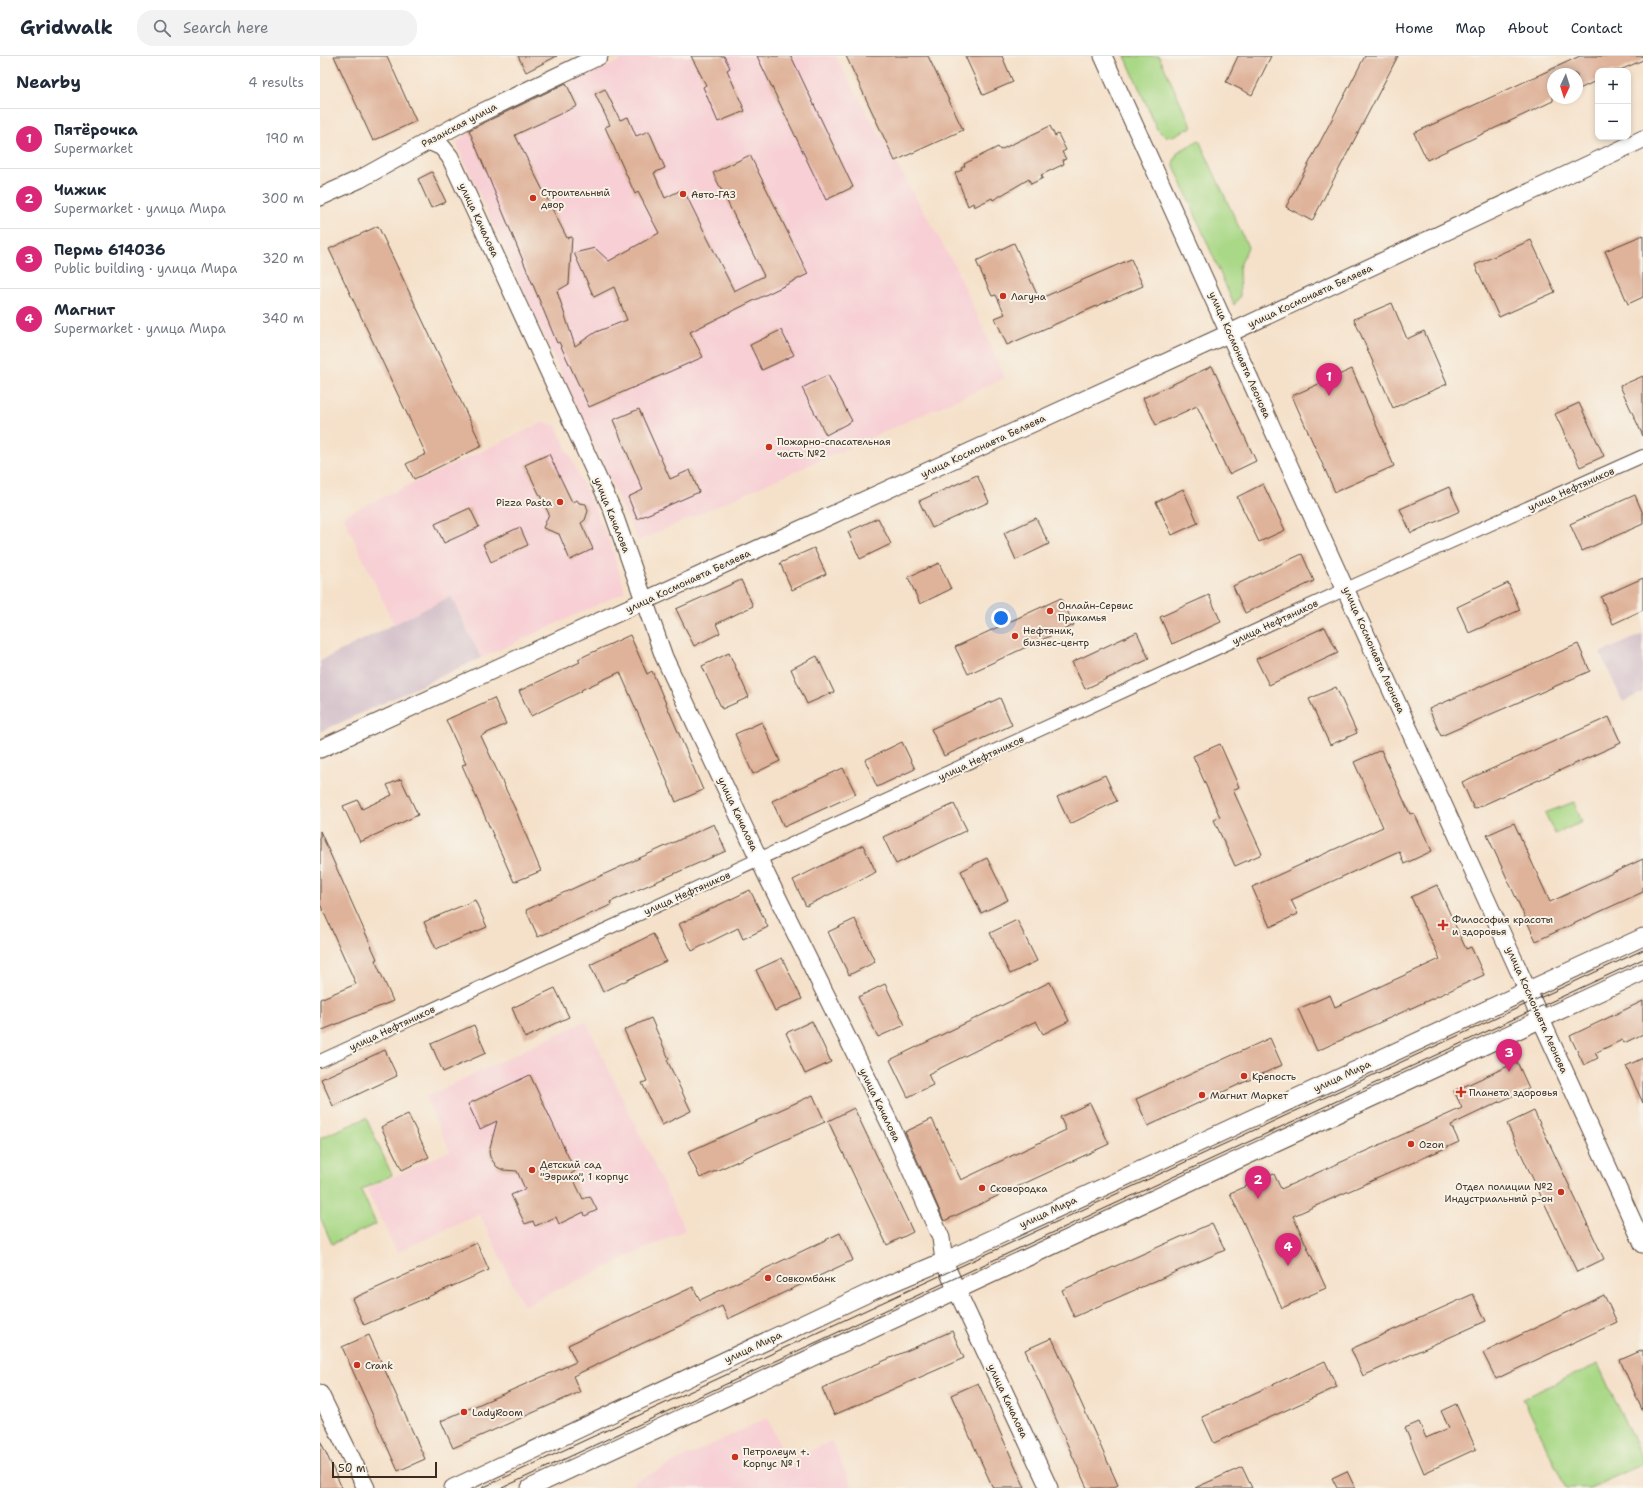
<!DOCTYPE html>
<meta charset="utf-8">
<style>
:root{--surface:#fff;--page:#f2f2f3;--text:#1f2937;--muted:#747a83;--line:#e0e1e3;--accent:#db2777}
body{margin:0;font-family:"Shantell Sans",sans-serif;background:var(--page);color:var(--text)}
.controls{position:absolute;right:12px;top:12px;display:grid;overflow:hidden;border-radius:8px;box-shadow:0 2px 6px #0003}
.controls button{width:36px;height:36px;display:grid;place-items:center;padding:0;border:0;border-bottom:1px solid var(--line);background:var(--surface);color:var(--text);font:20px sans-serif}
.compass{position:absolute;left:1227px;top:12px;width:36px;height:36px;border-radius:50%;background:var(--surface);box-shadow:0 2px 6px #0003;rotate:184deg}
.scale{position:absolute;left:12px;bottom:10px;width:105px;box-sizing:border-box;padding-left:4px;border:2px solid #3b2a1e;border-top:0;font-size:11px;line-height:14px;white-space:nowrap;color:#3b2a1e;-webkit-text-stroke:3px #f7f3e8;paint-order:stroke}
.you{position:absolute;left:681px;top:562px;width:14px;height:14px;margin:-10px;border:3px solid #fff;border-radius:50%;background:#1a73e8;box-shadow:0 0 0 6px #1a73e833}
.badge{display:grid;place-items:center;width:26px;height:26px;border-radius:50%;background:var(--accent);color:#fff;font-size:13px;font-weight:700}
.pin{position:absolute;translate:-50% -33px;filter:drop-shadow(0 1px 2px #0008)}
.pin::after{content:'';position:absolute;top:21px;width:14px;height:12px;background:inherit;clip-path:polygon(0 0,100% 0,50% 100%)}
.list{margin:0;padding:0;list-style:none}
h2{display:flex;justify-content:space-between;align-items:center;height:52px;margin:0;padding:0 16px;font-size:17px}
h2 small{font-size:13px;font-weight:400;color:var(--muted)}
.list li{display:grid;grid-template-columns:26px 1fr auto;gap:12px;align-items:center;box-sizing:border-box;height:60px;padding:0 16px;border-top:1px solid var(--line)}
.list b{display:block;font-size:15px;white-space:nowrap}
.list p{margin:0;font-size:13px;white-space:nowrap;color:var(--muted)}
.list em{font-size:13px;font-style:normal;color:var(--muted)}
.icon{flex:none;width:22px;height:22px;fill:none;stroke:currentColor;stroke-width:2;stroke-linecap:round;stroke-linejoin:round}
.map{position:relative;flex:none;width:1323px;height:1432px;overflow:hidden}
header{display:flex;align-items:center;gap:24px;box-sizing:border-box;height:56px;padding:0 20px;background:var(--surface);border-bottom:1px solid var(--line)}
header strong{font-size:19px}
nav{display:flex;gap:22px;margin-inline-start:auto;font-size:14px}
.search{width:280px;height:36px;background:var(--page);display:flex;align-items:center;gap:10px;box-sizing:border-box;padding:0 14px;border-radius:16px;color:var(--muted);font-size:15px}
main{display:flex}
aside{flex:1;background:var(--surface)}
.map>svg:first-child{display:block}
.built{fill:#f7cfd4}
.industrial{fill:#d2bdc8}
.green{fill:#a9d886;stroke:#728152}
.building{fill:#dfb29a}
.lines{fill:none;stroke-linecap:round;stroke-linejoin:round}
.street-casing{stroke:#574538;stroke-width:14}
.secondary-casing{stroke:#574538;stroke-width:19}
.street{stroke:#fff;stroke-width:12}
.secondary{stroke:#fff;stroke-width:17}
.tram{stroke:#3b2a1e;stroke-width:1}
.poi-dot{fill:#c8321e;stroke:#f7f3e8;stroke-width:1.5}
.labels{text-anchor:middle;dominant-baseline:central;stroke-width:4;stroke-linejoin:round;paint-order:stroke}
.street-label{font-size:10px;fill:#3b2a1e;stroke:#f7f3e8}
.poi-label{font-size:10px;fill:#3b2a1e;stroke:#f7f3e8;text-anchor:start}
</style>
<header>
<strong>Gridwalk</strong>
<div class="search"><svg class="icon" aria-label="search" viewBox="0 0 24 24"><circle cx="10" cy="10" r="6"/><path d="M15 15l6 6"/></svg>Search here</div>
<nav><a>Home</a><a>Map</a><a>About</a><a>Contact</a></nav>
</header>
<main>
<aside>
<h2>Nearby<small>4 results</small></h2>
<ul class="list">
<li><span class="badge">1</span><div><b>Пятёрочка</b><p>Supermarket</p></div><em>190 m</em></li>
<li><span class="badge">2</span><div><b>Чижик</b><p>Supermarket · улица Мира</p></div><em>300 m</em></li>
<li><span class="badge">3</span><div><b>Пермь 614036</b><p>Public building · улица Мира</p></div><em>320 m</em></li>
<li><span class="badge">4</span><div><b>Магнит</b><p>Supermarket · улица Мира</p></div><em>340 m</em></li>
</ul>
</aside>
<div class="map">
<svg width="1323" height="1432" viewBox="0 0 1323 1432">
<rect width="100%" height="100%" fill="#f7f3e8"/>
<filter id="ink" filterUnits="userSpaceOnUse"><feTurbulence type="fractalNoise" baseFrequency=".025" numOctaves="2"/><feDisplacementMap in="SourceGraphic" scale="8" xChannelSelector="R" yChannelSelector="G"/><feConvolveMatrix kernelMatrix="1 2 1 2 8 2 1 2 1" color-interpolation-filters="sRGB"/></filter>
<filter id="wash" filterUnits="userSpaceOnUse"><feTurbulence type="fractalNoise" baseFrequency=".012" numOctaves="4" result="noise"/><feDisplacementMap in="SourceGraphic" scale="16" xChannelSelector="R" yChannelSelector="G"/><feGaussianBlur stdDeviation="0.9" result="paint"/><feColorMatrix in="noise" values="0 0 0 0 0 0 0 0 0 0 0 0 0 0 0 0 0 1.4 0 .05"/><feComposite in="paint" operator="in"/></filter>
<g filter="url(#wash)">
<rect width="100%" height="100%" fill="#f5e1ca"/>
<g class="built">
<polygon points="310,0 515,0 635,210 685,322 318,485 136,87 148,76"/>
<polygon points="224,366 236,370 290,486 305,536 161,602 131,540 74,568 23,460"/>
<polygon points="266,965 365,1174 203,1250 160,1158 77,1196 47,1133 130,1095 105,1041"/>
<polygon points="447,1362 468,1406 511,1385 533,1432 317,1432 314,1426"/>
</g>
<g class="industrial">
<polygon points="131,540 161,602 0,676 0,605"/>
<polygon points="1323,578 1323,636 1303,646 1280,597"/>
</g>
<g class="green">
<polygon points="805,0 839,0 872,71 853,80 844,80 837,73"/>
<polygon points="879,84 928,191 919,212 920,240 914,249 853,107 858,96"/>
<polygon points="1254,746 1262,766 1235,778 1225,757"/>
<polygon points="46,1062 72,1119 41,1134 56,1168 12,1188 0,1161 0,1082"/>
<polygon points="1278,1308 1323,1405 1323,1408 1270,1432 1246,1432 1203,1342"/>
</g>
<g id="blocks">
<g class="building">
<polygon points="14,0 67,0 96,65 53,85"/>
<polygon points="198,0 237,0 206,16"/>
<polygon points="371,0 404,0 410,12 407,14 425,55 398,66 383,31 386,29"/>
<polygon points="437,0 471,0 533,131 506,144"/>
<polygon points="526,0 608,0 643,74 575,105"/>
<polygon points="645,0 682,0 693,26 663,39"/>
<polygon points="918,0 951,0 932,39 906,26"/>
<polygon points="1045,0 1078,0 992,165 966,151"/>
<polygon points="1260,0 1323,0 1323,4 1298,15 1278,15 1278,24 1257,34 1257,18 1233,18 1233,45 1107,104 1094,77"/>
<polygon points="246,27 257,50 195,79 247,182 252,181 249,228 237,235 255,290 276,276 307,264 294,231 274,241 254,197 275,192 289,205 339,177 318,136 315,138 285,71 290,69 275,38 285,33 300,64 308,61 316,80 329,75 345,112 334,117 345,142 363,133 414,235 444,220 393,117 430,99 488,218 370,276 383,301 269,351 239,286 237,287 149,74"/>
<polygon points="730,70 735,80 738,78 746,94 742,96 746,103 743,104 744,108 721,119 723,122 711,128 709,123 673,144 672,142 654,151 653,147 648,150 635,117 642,114 641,112 645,110 644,108 678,91 680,94"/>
<polygon points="112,116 126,146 111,152 98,123"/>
<polygon points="58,170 162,390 94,423 86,408 106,398 9,193"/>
<polygon points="1323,179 1323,241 1308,248 1285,195"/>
<polygon points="1211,184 1235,236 1179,261 1155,209"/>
<polygon points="694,187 719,243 811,203 823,230 687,289 675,262 685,258 676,239 672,240 656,205"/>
<polygon points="1072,247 1087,283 1104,275 1127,328 1073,352 1034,263"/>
<polygon points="461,274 474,299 442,314 430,289"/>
<polygon points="892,310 936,405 909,418 877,350 836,369 823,342"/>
<polygon points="1032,313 1074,410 1015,436 972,340"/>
<polygon points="508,319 532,365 506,379 482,332"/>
<polygon points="1323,320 1323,380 1300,330"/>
<polygon points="1259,347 1284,400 1260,411 1235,358"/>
<polygon points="319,353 350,423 370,414 379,436 317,463 308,441 323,434 293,364"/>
<polygon points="229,398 252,446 257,444 259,447 266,448 268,455 265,464 261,467 273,493 250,504 239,478 223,472 229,458 205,409"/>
<polygon points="657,419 669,446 612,472 599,445"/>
<polygon points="943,428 965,474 939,486 917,441"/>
<polygon points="1129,431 1140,455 1091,477 1080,453"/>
<polygon points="863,433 878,467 852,479 836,446"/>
<polygon points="1315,439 1323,458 1323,468 1262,495 1250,468"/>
<polygon points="150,452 159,471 124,487 115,468"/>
<polygon points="558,462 571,488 540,503 528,476"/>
<polygon points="716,462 729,488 696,504 684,477"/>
<polygon points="200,471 208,489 171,506 163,488"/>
<polygon points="494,492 506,518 472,534 460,507"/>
<polygon points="982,498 994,525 925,557 913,530"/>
<polygon points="619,507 631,533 600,548 588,521"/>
<polygon points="1323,522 1323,554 1293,568 1281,541"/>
<polygon points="421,524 433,550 396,568 400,577 374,590 356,553"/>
<polygon points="1188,527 1200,554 1149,577 1137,551"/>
<polygon points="889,539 901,566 852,588 840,561"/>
<polygon points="741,542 754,569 648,618 635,591"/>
<polygon points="1005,571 1018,597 949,629 936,603"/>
<polygon points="817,576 829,603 765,633 752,606"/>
<polygon points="310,579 327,618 332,615 383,734 356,746 300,616 261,634 262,635 211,660 199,635 260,606 258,603"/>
<polygon points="1258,588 1270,615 1121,680 1109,653"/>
<polygon points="409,597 429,641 402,653 382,610"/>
<polygon points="497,600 514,636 487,648 471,613"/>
<polygon points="1016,631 1037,677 1010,689 989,643"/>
<polygon points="174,642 186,668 161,680 196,755 221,815 194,826 142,709 146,708 126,664"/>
<polygon points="680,642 692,669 624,700 611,673"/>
<polygon points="1289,661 1301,687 1154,753 1142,726"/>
<polygon points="442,666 460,705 433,718 415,678"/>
<polygon points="582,686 595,713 557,731 545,704"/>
<polygon points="900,688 919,731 913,734 942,798 915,810 894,764 900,761 873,700"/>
<polygon points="1061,694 1090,758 1094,757 1112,795 1084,808 1079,795 971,844 978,858 950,871 932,831 1063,771 1034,706"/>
<polygon points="523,712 536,738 464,771 452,745"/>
<polygon points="785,719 797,745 750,768 737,741"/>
<polygon points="81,723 98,759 40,786 23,750 38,744 42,753 72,739 67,729"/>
<polygon points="634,748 647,774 576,808 563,781"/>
<polygon points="1194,767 1230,846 1323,803 1323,836 1216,885 1167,779"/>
<polygon points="394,768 406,795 290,846 291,849 218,881 206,854"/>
<polygon points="0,775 57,903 55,904 73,945 0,975 0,943 36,928 0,848"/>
<polygon points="543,789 556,816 486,850 473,824"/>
<polygon points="667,802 688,844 661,857 641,815"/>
<polygon points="1117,829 1146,893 1151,891 1164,919 997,995 978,953 1010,939 1015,951 1120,903 1091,841"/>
<polygon points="430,834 448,871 423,883 418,872 372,895 359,868"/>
<polygon points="155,844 167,871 116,893 104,866"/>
<polygon points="535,863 555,906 529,919 508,876"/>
<polygon points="697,864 717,905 690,918 670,877"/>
<polygon points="333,878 346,905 283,936 270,909"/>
<polygon points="462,902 482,943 455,955 436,914"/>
<polygon points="730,926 749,965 723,978 716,965 608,1018 613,1029 588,1041 570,1004"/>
<polygon points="565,928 585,969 558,981 538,941"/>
<polygon points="235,932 249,961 205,982 192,952"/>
<polygon points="1323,945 1323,978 1304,987 1302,984 1275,997 1278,1002 1264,1009 1250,980"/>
<polygon points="331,962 349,1003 347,1004 371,1055 342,1069 322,1027 327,1025 304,974"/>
<polygon points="492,965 511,1006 485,1018 466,977"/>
<polygon points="154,969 166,997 123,1016 111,988"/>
<polygon points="950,982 962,1009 828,1070 816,1043"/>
<polygon points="65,994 77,1020 13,1050 1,1023"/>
<polygon points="1323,1002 1323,1047 1306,1010"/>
<polygon points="1197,1006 1209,1032 1131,1069 1139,1086 973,1160 1006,1232 962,1252 910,1137 954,1118 961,1133 1142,1052 1134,1035"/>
<polygon points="210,1019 255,1115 251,1118 263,1143 270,1140 277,1154 265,1160 264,1156 239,1168 236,1161 215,1170 213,1165 205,1168 191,1139 205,1133 197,1115 183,1114 177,1111 170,1101 169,1095 177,1065 160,1073 148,1048"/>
<polygon points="493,1039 505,1066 380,1122 368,1096"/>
<polygon points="770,1047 789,1088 624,1165 585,1076 612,1063 641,1124 746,1074 740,1061"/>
<polygon points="534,1052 593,1176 567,1189 508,1065"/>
<polygon points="1214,1055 1284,1203 1257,1216 1187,1068"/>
<polygon points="88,1058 109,1101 82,1114 61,1071"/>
<polygon points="892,1167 905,1194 754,1261 742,1234"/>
<polygon points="520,1177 533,1204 408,1263 402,1250 253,1320 260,1336 133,1392 121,1365 256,1306 248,1289 373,1231 380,1244"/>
<polygon points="157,1187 169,1214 44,1269 32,1243"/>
<polygon points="1153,1238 1166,1265 1043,1320 1031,1293"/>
<polygon points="1284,1239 1297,1266 1176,1323 1163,1297"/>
<polygon points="632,1275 644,1302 514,1359 502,1332"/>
<polygon points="49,1279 105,1403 78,1415 22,1291"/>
<polygon points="732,1282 798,1429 792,1432 767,1432 705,1294"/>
<polygon points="1323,1294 1323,1356 1300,1304"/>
<polygon points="1005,1305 1017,1331 894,1387 882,1361"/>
<polygon points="658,1327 705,1432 673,1432 631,1339"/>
<polygon points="1136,1348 1156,1393 1104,1417 1085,1372 1099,1366 1106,1382 1129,1372 1121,1355"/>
<polygon points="0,1384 22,1432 0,1432"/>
<polygon points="922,1411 932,1432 875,1432"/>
<polygon points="1027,1415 1035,1432 1017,1432 1012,1422"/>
</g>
</g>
</g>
<g filter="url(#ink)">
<use href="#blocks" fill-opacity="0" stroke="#574538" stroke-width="1"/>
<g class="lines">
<g class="street-casing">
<polyline id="street" points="0,1005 1026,533 1323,400"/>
</g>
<g class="secondary-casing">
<g id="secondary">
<polyline points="783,0 1323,1188"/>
<polyline points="109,85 122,91 130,101 292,453 344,601 447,820 572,1072 621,1182 624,1205 632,1224 729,1432"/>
<polyline points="0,141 40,123 152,61 279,0"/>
<polyline points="0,693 910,277 1323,83"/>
<polyline points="0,1338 46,1432"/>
<polyline points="133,1432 553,1235 624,1205 1323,881"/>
<polyline points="210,1432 1323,916"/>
</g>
</g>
<use href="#street" class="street"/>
<use href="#secondary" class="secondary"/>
<g class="tram">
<polyline points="162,1432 1323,894"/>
<polyline points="182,1432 1323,903"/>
</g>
</g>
</g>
<g class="poi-dot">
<circle cx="363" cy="138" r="4"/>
<circle cx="213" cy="142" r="4"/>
<circle cx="683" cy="240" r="4"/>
<circle cx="449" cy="391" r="4"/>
<circle cx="240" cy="446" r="4"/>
<circle cx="730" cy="555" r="4"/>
<circle cx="695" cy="580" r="4"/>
<path d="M1121 863h4v4h4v4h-4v4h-4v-4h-4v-4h4z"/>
<circle cx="924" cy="1020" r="4"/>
<path d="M1139 1030h4v4h4v4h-4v4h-4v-4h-4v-4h4z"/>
<circle cx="882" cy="1039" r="4"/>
<circle cx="1091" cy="1088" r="4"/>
<circle cx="212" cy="1114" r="4"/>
<circle cx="662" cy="1132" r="4"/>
<circle cx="1241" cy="1136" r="4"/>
<circle cx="448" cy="1222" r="4"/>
<circle cx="37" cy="1309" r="4"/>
<circle cx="144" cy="1356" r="4"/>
<circle cx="415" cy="1401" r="4"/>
</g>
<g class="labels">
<g class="street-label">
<text transform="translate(139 69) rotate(-28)">Рязанская улица</text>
<text transform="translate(159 164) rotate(65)">улица Качалова</text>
<text transform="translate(990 240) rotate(-25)">улица Космонавта Беляева</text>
<text transform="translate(920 299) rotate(66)">улица Космонавта Леонова</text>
<text transform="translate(663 390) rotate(-25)">улица Космонавта Беляева</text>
<text transform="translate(1251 433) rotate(-24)">улица Нефтяников</text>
<text transform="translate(292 459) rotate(68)">улица Качалова</text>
<text transform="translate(368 525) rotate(-25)">улица Космонавта Беляева</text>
<text transform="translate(955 566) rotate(-25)">улица Нефтяников</text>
<text transform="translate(1054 594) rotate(66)">улица Космонавта Леонова</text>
<text transform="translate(661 702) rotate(-25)">улица Нефтяников</text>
<text transform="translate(418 758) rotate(65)">улица Качалова</text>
<text transform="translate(367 837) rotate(-24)">улица Нефтяников</text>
<text transform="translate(1217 954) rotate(66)">улица Космонавта Леонова</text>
<text transform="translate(72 972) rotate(-25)">улица Нефтяников</text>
<text transform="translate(1022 1020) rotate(-25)">улица Мира</text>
<text transform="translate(560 1049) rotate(64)">улица Качалова</text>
<text transform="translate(728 1156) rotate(-25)">улица Мира</text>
<text transform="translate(433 1291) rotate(-25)">улица Мира</text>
<text transform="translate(688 1345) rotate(65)">улица Качалова</text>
</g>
<g class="poi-label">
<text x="221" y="136">Строительный<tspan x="221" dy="12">двор</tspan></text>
<text x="371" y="138">Авто-ГАЗ</text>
<text x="691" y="240">Лагуна</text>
<text x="457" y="385">Пожарно-спасательная<tspan x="457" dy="12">часть №2</tspan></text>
<text x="232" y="446" text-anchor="end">Pizza Pasta</text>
<text x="738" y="549">Онлайн-Сервис<tspan x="738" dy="12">Прикамья</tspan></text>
<text x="703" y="574">Нефтяник,<tspan x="703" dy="12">бизнес-центр</tspan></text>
<text x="1132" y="863">Философия красоты<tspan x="1132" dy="12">и здоровья</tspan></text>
<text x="932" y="1020">Крепость</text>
<text x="1149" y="1036">Планета здоровья</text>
<text x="890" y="1039">Магнит Маркет</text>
<text x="1099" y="1088">Ozon</text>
<text x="220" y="1108">Детский сад<tspan x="220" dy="12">"Эврика", 1 корпус</tspan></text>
<text x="1233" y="1130" text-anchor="end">Отдел полиции №2<tspan x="1233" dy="12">Индустриальный р-он</tspan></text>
<text x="670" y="1132">Сковородка</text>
<text x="456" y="1222">Совкомбанк</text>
<text x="45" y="1309">Crank</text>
<text x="152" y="1356">LadyRoom</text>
<text x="423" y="1395">Петролеум +.<tspan x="423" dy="12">Корпус № 1</tspan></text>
</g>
</g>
</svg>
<div class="controls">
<button>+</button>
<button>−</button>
</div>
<svg class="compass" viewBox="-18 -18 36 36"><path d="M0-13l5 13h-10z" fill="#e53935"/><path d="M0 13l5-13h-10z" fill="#747a83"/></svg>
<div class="scale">50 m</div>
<div class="you"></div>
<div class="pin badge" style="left:1009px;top:340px">1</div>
<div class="pin badge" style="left:938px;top:1143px">2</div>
<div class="pin badge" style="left:1189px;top:1016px">3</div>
<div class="pin badge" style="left:968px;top:1210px">4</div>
</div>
</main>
